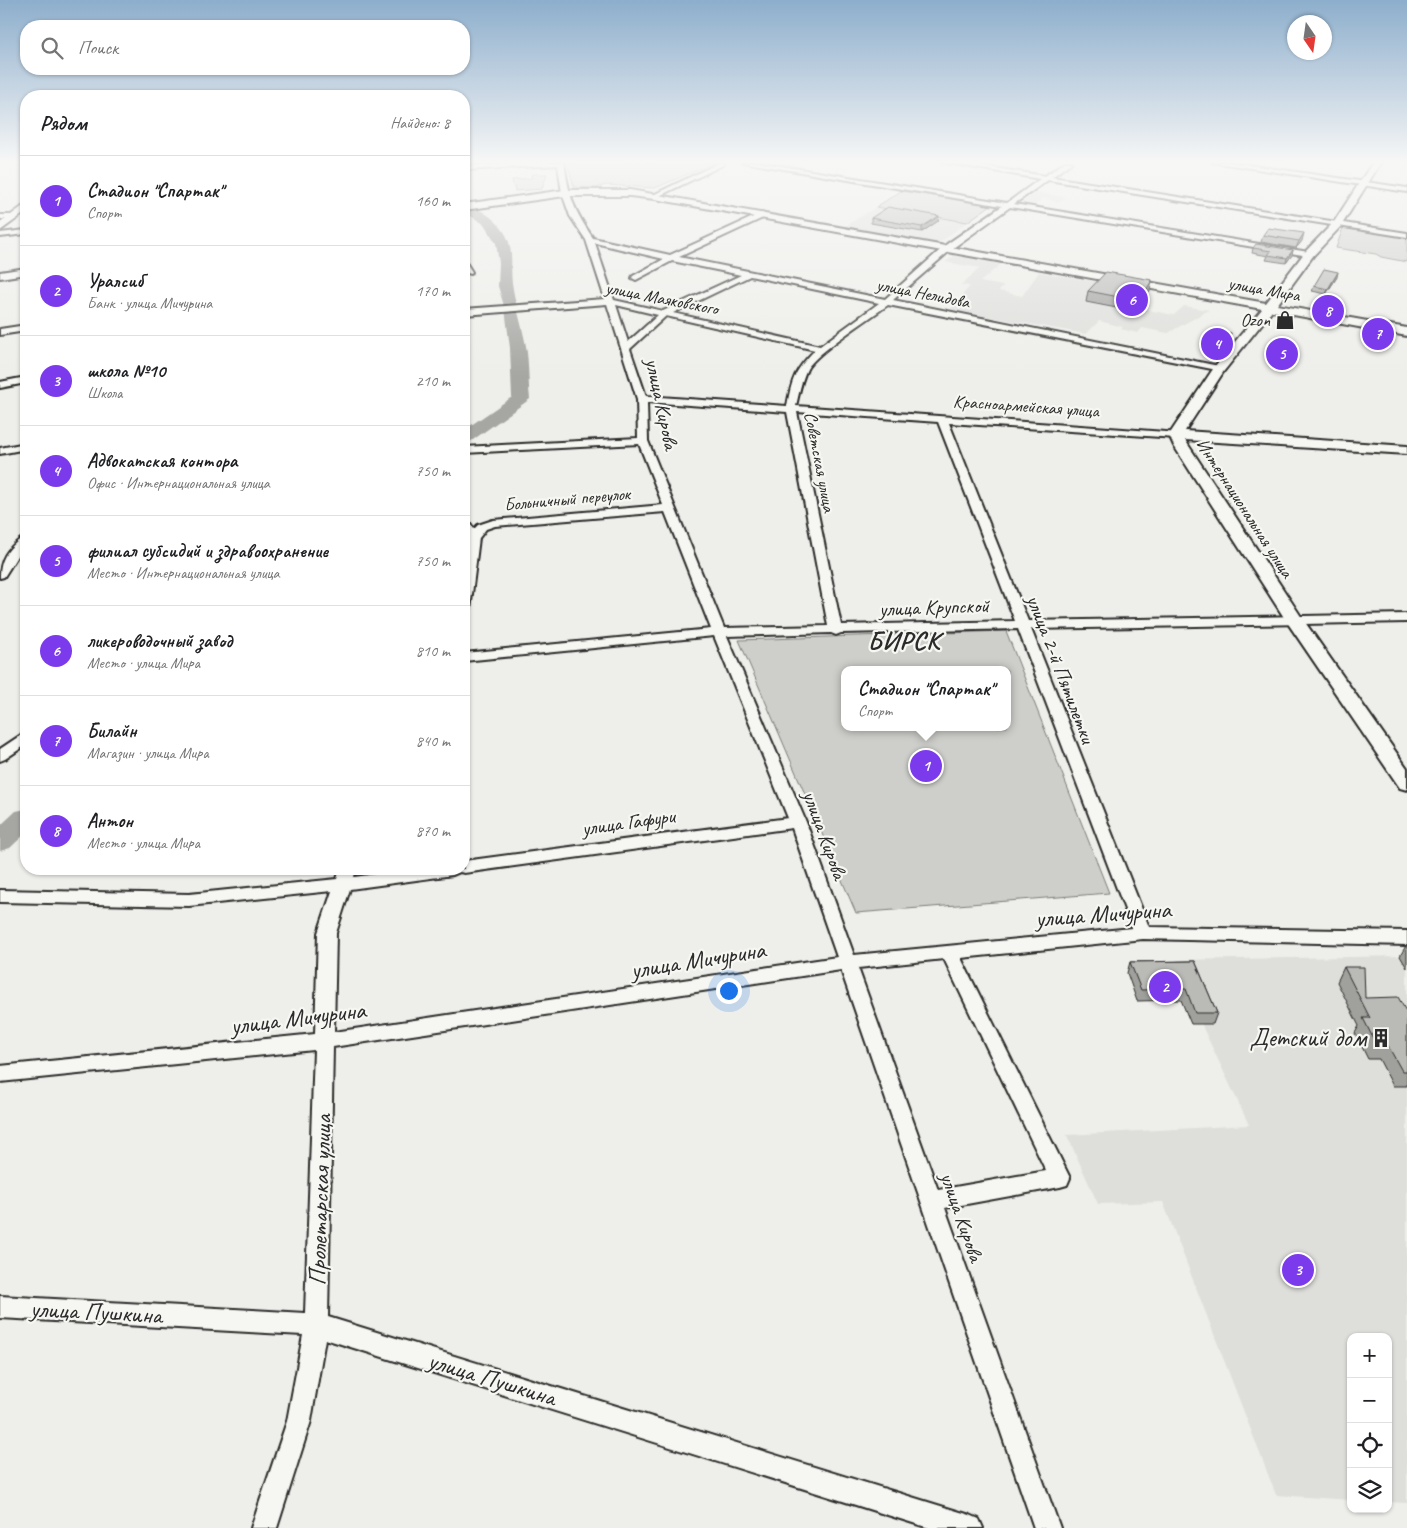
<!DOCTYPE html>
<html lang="ru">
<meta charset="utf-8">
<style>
:root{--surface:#fff;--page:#f6f6f6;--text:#202124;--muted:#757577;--line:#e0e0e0;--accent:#7c3aed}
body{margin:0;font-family:Caveat,sans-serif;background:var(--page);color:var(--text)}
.controls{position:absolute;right:15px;bottom:15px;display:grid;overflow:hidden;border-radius:10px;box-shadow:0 1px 4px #0004}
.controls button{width:45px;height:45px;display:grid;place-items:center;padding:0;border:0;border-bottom:1px solid var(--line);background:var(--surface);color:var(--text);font:25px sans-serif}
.compass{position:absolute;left:1287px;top:15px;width:45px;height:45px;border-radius:50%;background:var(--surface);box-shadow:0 1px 4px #0004;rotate:167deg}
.you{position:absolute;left:728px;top:990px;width:18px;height:18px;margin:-12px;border:4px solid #fff;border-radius:50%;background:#1a73e8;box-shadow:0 0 0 8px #1a73e833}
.badge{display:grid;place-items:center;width:32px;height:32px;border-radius:50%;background:var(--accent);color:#fff;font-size:16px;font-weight:700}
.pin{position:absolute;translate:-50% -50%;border:2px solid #fff;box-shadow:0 1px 5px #0006}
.popup{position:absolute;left:841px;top:666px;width:170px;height:65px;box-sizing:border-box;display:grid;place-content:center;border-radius:10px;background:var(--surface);filter:drop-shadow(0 1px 4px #0005);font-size:16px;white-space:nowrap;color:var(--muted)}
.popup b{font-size:19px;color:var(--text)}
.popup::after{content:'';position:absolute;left:50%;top:100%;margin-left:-10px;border:10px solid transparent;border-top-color:var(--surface)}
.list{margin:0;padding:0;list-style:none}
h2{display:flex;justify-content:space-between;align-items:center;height:65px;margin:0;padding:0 20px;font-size:21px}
h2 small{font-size:16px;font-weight:400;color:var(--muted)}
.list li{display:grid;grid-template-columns:32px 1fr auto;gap:15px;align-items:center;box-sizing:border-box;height:90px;padding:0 20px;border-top:1px solid var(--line)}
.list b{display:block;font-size:19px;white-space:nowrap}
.list p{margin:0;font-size:16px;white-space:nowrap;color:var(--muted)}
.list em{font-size:16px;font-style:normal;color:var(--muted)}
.icon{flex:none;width:28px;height:28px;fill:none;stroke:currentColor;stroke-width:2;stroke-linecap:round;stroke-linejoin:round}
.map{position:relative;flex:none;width:1407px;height:1528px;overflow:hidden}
.search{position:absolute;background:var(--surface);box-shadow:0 1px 4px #0004;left:20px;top:20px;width:450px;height:55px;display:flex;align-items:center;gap:12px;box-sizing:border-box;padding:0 18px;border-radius:20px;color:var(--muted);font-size:19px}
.panel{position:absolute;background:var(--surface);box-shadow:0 1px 4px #0004;left:20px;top:90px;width:450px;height:785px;border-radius:20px}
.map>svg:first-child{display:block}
.built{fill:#dededb}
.green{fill:#cececa;stroke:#7c7c7a;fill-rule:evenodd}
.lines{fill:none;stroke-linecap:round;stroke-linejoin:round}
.river{fill:#a6a6a3;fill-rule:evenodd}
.minor-casing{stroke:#2b2b2b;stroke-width:4}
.major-casing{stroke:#2b2b2b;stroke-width:4}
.minor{fill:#f6f6f2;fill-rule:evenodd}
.major{fill:#f6f6f2;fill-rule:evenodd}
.wall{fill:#a0a09d;stroke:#2b2b2b}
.shaded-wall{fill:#828280;stroke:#2b2b2b}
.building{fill:#babab7;stroke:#2b2b2b}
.labels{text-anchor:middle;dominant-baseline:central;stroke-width:4.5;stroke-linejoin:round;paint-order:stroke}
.far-street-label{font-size:18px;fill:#2b2b2b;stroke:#f6f6f2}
.far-poi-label{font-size:18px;fill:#2b2b2b;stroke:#f6f6f2;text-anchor:end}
.street-label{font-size:21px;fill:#2b2b2b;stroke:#f6f6f2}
.near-street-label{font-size:25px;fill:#2b2b2b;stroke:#f6f6f2}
.near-poi-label{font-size:25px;fill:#2b2b2b;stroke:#f6f6f2;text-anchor:end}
.district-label{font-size:26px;font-weight:bold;letter-spacing:1px;fill:#2b2b2b;stroke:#f6f6f2}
</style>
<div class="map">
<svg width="1407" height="1528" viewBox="0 0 1407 1528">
<rect width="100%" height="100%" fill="#eeeeea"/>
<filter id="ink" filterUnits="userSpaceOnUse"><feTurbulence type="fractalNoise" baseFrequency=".02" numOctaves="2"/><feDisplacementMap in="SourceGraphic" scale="10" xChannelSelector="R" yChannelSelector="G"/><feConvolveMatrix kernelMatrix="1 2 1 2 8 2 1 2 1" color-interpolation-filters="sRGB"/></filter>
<g filter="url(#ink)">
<g class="built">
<polygon points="1035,192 1066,197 1058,203 1044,198 1031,207 1018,204"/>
<polygon points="876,207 967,222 938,244 844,227"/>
<polygon points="954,256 1001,264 980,282 1003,286 999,291 1022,296 1039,272 1150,291 1141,307 1153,311 1174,315 1184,306 1209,310 1168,333 1142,328 1138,333 1121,329 1123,327 1099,321 1086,334 950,310 970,286 961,285 980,268 945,262"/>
<polygon points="1407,956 1407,1503 1388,1502 1388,1337 1351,1337 1351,1500 1276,1495 1163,1202 1098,1204 1067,1135 1249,1125 1204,1030 1177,960"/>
</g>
<g class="green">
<polygon points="567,162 716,162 655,188 606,185 596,188 574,187"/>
<polygon points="535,174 547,174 542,189 515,191 512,180 532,178 531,175"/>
<polygon points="901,191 991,205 967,222 876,207"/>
<polygon points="1343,228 1407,238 1407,262 1381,257 1376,254 1336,248"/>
<path d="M1006 631 1109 893 856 913 739 640ZM845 670H1007V727H845Z"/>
</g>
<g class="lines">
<g class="river">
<path d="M464 204C482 209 497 219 506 235 514 251 510 266 512 283 515 305 522 324 526 346 529 363 528 381 530 399L470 442 464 443V430L512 397 510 348 505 309 498 286 499 263 496 243 484 224 464 212Z"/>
<polygon points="26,809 26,833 10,848 0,851 0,826 16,811"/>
</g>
<g class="minor-casing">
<g id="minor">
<path d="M543 162H564C569 197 573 209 593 238L670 255 762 213 766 215 765 217 679 257 885 299 947 244 1002 206 742 162H757L1007 203 1040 179 942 162H957L1045 176 1065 162H1072L1052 177 1407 233V237L1048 180 1014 204 1309 252 1313 254 1309 256 1010 207 953 248 893 300 1219 366 1222 367V371L888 305C870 318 816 353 807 369 801 381 799 394 796 406L1180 433 1181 435 1180 437 1176 438 949 423 1028 621 1407 614V622L1031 629 1149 927 1407 931V945L1143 939 961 958 1070 1178 1067 1185 1060 1187 945 1208 1060 1528H1034L841 970 333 1047 328 1317 970 1515 979 1519 983 1528H929L325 1339 311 1421 277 1528H251L287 1421 303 1335 0 1318V1296L305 1313 314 1050 0 1082V1066L315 1034 318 933 332 891 189 906 0 902V890L189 894 337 879 340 869H356L354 877 412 869H464V861L788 818 714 636 464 661V653L711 629 665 512 495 526 486 529 479 538 470 610 464 614V563L467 538 464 532V519L468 520 474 529 478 525 493 520 663 505 639 444 464 453V447L638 438 637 399 607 304 464 315V309L605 299 586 240 570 216 562 193 558 165 464 170V166ZM595 243 664 259 633 276 632 278 636 280 672 261 741 275 663 311 614 300ZM750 276 879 303 820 346 673 313ZM616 305 658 315 628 342ZM666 316 815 350C795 370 792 378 787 406L646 396 630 349ZM647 402 787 412 828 626 724 628 648 441ZM797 412 938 422 1015 621 841 625ZM1018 629 1132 928 854 955 806 822 727 636 831 633 836 635 841 633ZM792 828 837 957 334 1032 336 933 350 889 453 875 460 872 464 873ZM944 959 1046 1171 938 1190 858 968Z"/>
<polygon points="721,162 724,164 723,165 657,197 651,196"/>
<polygon points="1212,162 1228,162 1407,188 1407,192"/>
<polygon points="0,215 14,215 18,217 14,219 0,219"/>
<polygon points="26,230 26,234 0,237 0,233"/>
<polygon points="464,264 467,264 472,272 471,274 464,272"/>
<polygon points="26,325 26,331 0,335 0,329"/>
<polygon points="26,377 26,383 0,388 0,382"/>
<polygon points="26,443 26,449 0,454 0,448"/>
<path d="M22 538H26V546L21 550 4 577 0 578C0 559 7 549 22 538Z"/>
<polygon points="26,733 26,745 5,759 0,761 0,749 21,735"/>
</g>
</g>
<g class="major-casing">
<g id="major">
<polygon points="1373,162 1381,162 1341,226 1313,256 1277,305 1407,328 1407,336 1272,311 1224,371 1185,431 1407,446 1407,454 1185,440 1302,618 1407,768 1407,790 1400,788 1285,619 1174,446 1169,435 1215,366 1262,309 655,199 630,196 565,196 464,210 464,204 565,190 630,190 1266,303 1305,252 1334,222"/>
<polygon points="26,204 26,212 0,231 0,223"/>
<polygon points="26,268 26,274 0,278 0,272"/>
</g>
</g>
<use href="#minor" class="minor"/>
<use href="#major" class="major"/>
</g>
<g class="wall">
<polygon points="939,216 938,221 922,232 871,223 871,218"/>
<polygon points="1263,235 1302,241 1296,248 1261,242"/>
<polygon points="1253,248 1293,250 1292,255 1286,263 1266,260 1268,256 1252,253"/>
<polygon points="1337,277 1326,294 1312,291 1314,286"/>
<polygon points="1088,291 1150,291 1137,312 1086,302"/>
<polygon points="1229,339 1221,351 1204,348 1206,343"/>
<polygon points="1407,944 1407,968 1400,956"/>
<polygon points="1195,961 1217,1013 1213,1024 1191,1024 1181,1000 1137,1001 1127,973 1130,962"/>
<polygon points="1344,967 1365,998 1407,1013 1407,1086 1393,1086 1379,1059 1368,1059 1355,1033 1359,1026 1337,982"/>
</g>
<g class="shaded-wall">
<polygon points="939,216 938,221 922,232 922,227"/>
<polygon points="1304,233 1302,241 1296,248 1299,241"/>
<polygon points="1293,250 1292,255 1286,263 1287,258"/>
<polygon points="1338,272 1337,277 1326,294 1328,289"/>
<polygon points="1152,280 1150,291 1137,312 1140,301"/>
<polygon points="1231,333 1229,339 1221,351 1222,346"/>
</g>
<g class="building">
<polygon points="888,207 939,216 922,227 871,218"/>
<polygon points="1268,228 1304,233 1299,241 1263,235"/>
<polygon points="1256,244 1293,250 1287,258 1268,255 1271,251 1253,248"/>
<polygon points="1324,269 1338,272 1328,289 1314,286"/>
<polygon points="1106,272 1152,280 1140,301 1088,291"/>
<polygon points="1215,330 1231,333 1222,346 1206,343"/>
<polygon points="1195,961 1217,1013 1195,1013 1186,989 1141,990 1130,962"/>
<polygon points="1344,967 1364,967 1365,998 1398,997 1407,1013 1407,1071 1402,1071 1387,1044 1376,1044 1363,1018 1370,1018"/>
</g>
</g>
<linearGradient id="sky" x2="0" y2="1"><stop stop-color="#8daecc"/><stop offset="0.43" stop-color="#f7f7f6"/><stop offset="1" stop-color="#f7f7f6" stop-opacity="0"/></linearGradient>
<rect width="1407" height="376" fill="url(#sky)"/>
<defs>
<g id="shop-bare" transform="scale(1.5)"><path d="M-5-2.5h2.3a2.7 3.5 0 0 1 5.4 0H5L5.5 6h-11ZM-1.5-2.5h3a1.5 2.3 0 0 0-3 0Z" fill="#2b2b2b" stroke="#f6f6f2" stroke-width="2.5" paint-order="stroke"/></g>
<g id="building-bare" transform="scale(1.5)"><path d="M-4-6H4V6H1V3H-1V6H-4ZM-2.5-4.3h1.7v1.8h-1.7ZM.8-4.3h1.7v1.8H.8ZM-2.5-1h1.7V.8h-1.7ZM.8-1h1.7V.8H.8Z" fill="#2b2b2b" stroke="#f6f6f2" stroke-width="2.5" paint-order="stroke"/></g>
</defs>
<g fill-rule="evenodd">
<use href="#shop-bare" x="1285" y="320"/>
<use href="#building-bare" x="1381" y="1038"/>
</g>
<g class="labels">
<g class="far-street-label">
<text transform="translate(1264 289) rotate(10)">улица Мира</text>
<text transform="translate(923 293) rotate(11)">улица Нелидова</text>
<text transform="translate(662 298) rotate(11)">улица Маяковского</text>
<text transform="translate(1026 406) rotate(4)">Красноармейская улица</text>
<text transform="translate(820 462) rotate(79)">Советская улица</text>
<text transform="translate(567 499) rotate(-5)">Больничный переулок</text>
<text transform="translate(1245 508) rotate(57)">Интернациональная улица</text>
</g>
<g class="far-poi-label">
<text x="1270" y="320">Ozon</text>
</g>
<g class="street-label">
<text transform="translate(662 404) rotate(78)">улица Кирова</text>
<text transform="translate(934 607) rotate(-2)">улица Крупской</text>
<text transform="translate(1061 669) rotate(69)">улица 2-й Пятилетки</text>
<text transform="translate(628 822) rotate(-8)">улица Гафури</text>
<text transform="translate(825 835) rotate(70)">улица Кирова</text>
<text transform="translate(962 1217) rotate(71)">улица Кирова</text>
</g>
<g class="near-street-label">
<text transform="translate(1103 914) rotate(-4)">улица Мичурина</text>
<text transform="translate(698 960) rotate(-9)">улица Мичурина</text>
<text transform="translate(298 1018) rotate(-7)">улица Мичурина</text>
<text transform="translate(320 1200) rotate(-88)">Пролетарская улица</text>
<text transform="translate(96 1312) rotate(3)">улица Пушкина</text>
<text transform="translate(492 1379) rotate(17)">улица Пушкина</text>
</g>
<g class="near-poi-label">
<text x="1366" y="1038">Детский дом</text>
</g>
<g class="district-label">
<text x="904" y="640">БИРСК</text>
</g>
</g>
</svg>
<div class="controls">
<button>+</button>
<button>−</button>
<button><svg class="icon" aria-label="locate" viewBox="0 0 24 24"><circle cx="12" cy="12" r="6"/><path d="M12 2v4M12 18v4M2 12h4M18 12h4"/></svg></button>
<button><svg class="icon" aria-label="layers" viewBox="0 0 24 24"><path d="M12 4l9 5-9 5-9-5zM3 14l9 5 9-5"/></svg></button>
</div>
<svg class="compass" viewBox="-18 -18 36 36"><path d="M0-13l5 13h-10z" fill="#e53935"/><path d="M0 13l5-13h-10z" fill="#757577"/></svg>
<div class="you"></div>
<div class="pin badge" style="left:926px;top:766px">1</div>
<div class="popup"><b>Стадион &quot;Спартак&quot;</b>Спорт</div>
<div class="pin badge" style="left:1165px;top:987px">2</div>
<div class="pin badge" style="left:1298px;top:1270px">3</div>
<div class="pin badge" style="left:1217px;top:344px">4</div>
<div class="pin badge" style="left:1282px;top:354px">5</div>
<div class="pin badge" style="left:1132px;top:300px">6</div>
<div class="pin badge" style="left:1378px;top:334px">7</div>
<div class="pin badge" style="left:1328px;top:311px">8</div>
<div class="search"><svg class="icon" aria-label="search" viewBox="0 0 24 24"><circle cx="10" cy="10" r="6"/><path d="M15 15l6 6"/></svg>Поиск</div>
<section class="panel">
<h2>Рядом<small>Найдено: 8</small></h2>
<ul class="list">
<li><span class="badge">1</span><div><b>Стадион &quot;Спартак&quot;</b><p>Спорт</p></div><em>160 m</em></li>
<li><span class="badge">2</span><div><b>Уралсиб</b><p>Банк · улица Мичурина</p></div><em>170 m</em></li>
<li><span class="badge">3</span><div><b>школа №10</b><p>Школа</p></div><em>210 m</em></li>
<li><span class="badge">4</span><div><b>Адвокатская контора</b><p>Офис · Интернациональная улица</p></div><em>750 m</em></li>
<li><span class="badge">5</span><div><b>филиал субсидий и здравоохранение</b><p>Место · Интернациональная улица</p></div><em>750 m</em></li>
<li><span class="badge">6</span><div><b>ликероводочный завод</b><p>Место · улица Мира</p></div><em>810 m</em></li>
<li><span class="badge">7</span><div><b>Билайн</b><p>Магазин · улица Мира</p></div><em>840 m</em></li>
<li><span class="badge">8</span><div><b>Антон</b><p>Место · улица Мира</p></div><em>870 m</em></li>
</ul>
</section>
</div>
